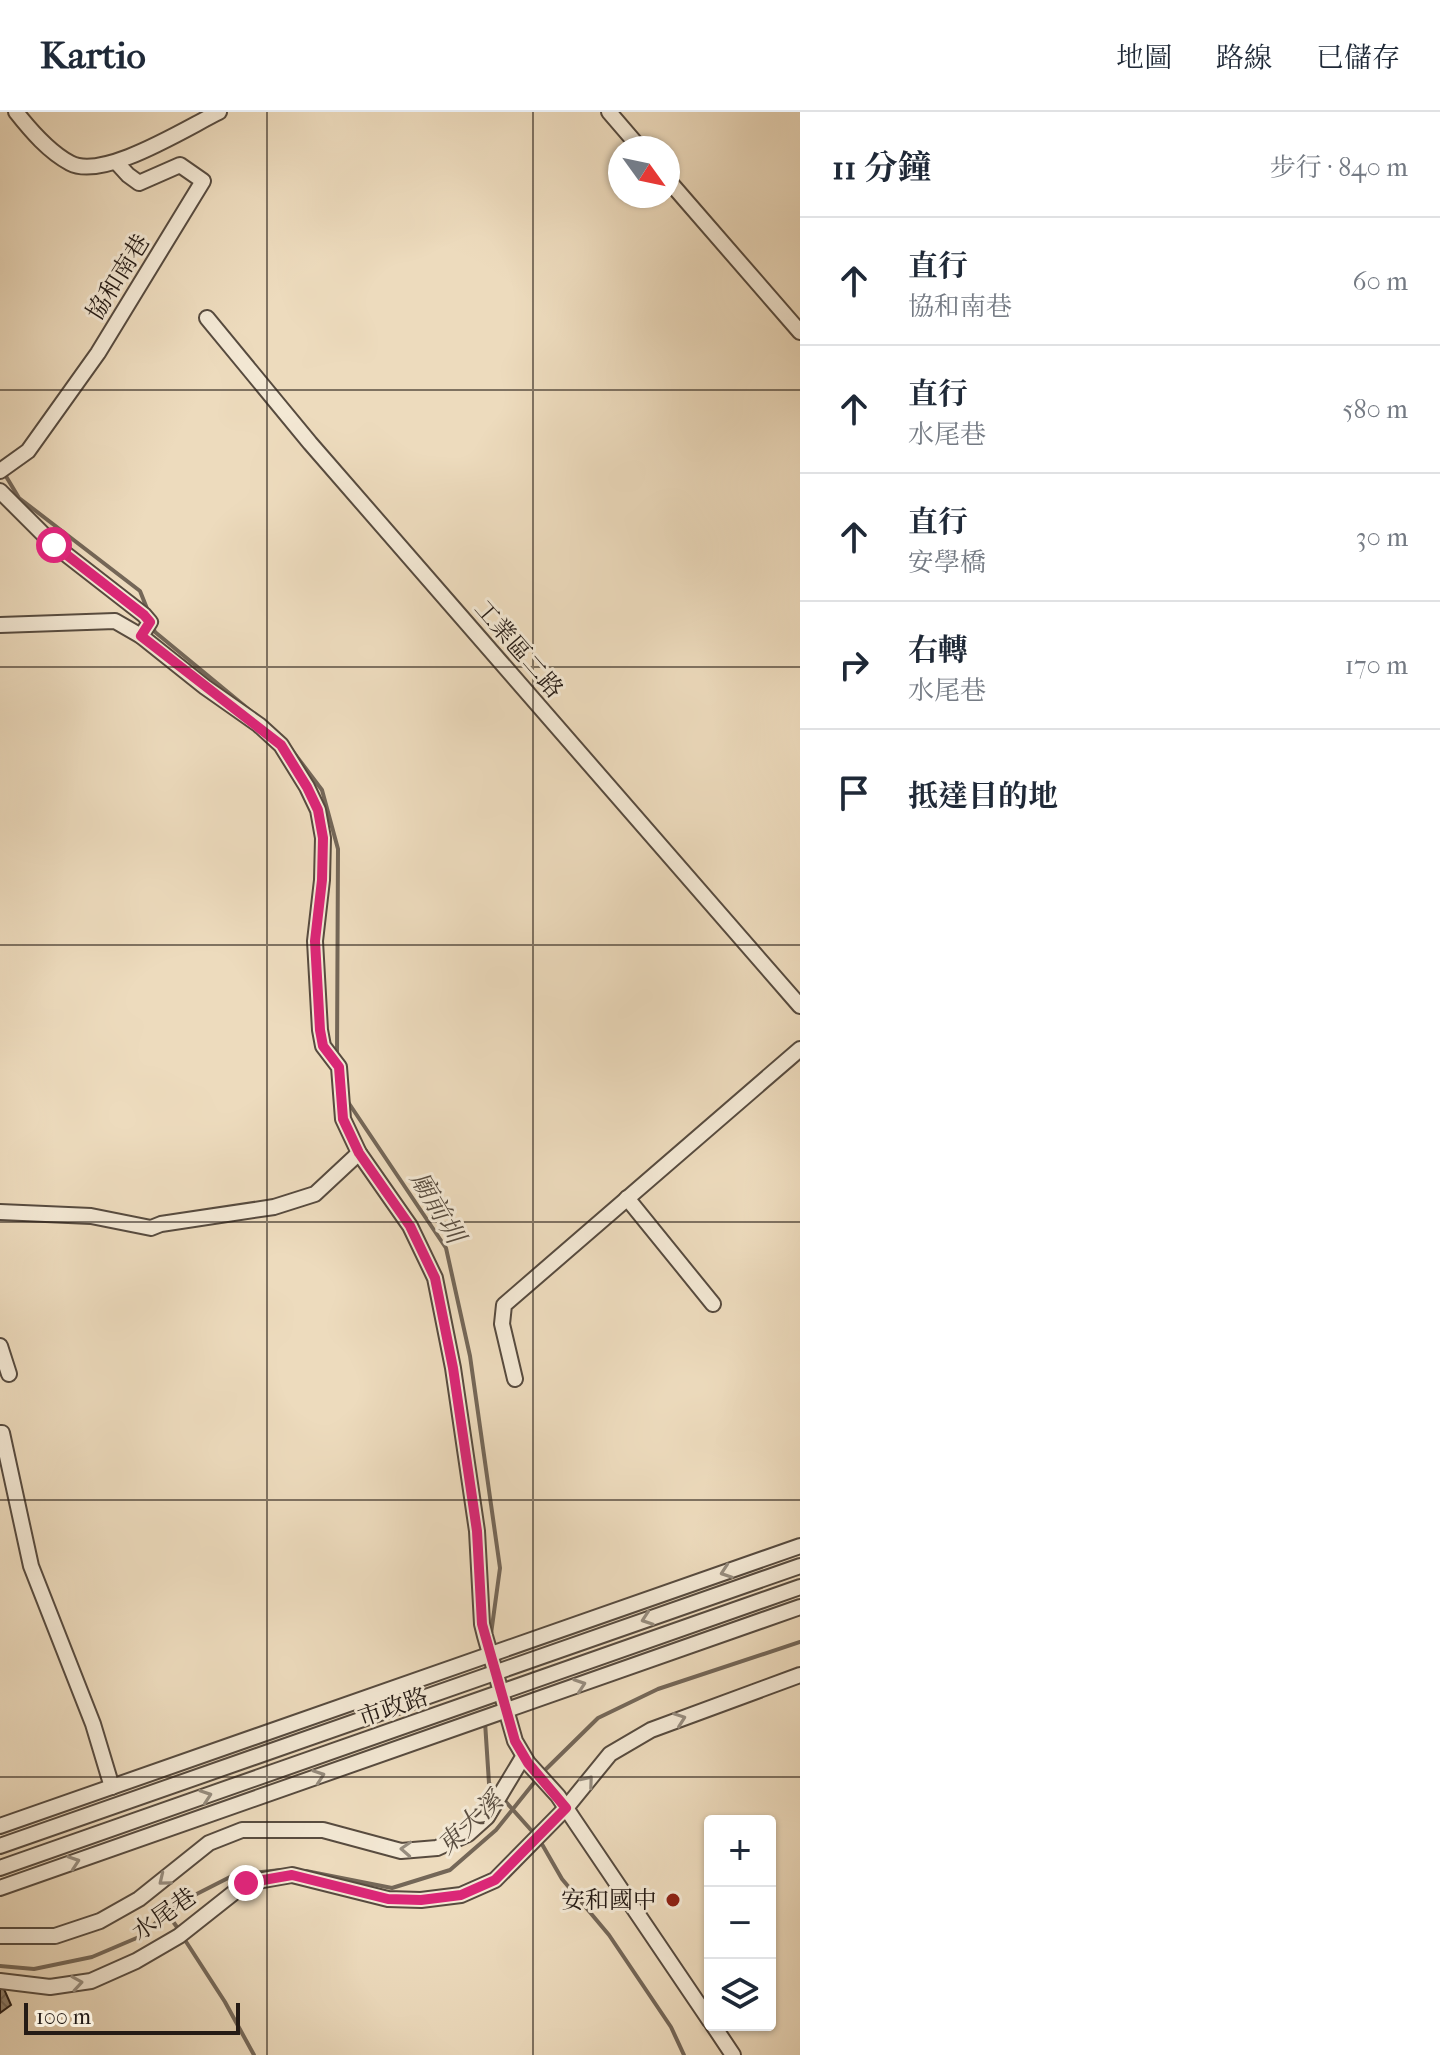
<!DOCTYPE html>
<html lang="zh-TW">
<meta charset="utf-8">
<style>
:root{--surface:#fff;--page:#f6f6f7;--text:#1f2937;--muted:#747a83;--line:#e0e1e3}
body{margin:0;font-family:"IM FELL French Canon","Noto Serif TC",serif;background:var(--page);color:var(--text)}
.controls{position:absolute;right:24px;bottom:24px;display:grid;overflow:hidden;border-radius:8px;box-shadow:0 2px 6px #0004}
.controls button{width:72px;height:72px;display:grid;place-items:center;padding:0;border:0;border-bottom:2px solid var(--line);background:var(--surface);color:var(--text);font:40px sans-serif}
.compass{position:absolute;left:608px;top:24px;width:72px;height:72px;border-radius:50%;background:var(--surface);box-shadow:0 2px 6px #0004;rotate:123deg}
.scale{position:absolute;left:24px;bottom:20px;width:216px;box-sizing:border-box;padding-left:8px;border:4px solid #251b15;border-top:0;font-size:22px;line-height:28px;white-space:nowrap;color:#251b15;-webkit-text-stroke:6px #f3e8d4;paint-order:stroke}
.stop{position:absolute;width:24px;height:24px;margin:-18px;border:6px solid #db2777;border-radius:50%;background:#fff}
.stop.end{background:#db2777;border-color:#fff;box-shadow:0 2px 8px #0008}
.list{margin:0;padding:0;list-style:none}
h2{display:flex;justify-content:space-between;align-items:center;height:104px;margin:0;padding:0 32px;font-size:34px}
h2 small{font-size:26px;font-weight:400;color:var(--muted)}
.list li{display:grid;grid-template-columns:52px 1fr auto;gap:24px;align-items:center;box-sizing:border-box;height:128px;padding:0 32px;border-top:2px solid var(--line)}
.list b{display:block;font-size:30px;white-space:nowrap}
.list p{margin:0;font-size:26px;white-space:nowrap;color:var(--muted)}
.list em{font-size:26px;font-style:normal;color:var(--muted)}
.icon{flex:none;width:44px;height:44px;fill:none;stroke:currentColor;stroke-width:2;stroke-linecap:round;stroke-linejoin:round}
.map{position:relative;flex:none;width:800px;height:1943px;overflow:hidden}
header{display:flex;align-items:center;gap:48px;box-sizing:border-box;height:112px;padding:0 40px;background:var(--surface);border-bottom:2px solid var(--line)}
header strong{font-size:38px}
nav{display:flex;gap:44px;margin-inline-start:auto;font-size:28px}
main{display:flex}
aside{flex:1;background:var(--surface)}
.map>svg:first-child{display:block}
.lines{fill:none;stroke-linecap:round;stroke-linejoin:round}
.stream{stroke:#746758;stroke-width:4}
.building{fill:url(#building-cross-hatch);stroke:#251b15;stroke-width:2}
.minor-casing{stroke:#574b3f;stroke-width:18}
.minor{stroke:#f3e8d4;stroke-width:14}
.oneway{stroke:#968c7e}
.route{stroke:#db2777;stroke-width:10}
.grid{fill:none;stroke:#251b15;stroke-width:2;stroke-opacity:0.55}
.poi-dot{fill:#8f2418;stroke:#f3e8d4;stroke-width:3}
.labels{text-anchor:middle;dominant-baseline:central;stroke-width:6;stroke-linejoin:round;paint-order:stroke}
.street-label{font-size:24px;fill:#251b15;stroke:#f3e8d4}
.poi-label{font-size:24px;fill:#251b15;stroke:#f3e8d4;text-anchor:end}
.water-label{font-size:26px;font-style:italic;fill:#5a4e41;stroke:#f3e8d4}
</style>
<header>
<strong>Kartio</strong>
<nav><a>地圖</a><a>路線</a><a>已儲存</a></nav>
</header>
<main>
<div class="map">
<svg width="800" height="1943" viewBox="0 0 800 1943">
<defs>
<pattern id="building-cross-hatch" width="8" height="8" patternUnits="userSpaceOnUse" patternTransform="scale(2)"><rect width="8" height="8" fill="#8d7f6c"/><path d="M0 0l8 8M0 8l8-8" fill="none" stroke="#736758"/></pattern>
</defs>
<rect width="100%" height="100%" fill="#eddbbd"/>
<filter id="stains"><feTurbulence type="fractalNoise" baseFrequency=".0025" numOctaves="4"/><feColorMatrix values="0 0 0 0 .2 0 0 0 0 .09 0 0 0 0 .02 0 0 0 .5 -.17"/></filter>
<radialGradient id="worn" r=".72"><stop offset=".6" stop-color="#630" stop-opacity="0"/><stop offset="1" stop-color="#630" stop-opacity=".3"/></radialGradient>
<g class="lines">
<g class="stream">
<polyline points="4,361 19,386 140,479 148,499"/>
<polyline points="153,515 155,520 258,605"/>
<polyline points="288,633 322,678 338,737 337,942"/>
<polyline points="348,990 446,1136 470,1244 500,1456 491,1522"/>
<polyline points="485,1610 489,1671 539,1727 562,1767 609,1823 671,1915 684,1943"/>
<polyline points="543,1660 598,1606 658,1577 800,1530"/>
<polyline points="306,1759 392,1776 450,1758 496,1718 537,1667"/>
<polyline points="167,1801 179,1818"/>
<polyline points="183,1825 225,1890 254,1943"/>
<polyline points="0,1854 34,1857 92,1845 139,1825 179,1791 234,1763 281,1758"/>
</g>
</g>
<polygon class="building" points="0,1876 4,1877 11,1893 0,1901"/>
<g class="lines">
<g class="minor-casing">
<g id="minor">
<path d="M16 0C31 19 49 40 70 51 103 69 186 16 219 0"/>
<polyline points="609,0 640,36"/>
<polyline points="668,68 800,220"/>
<polyline points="207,206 310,331 800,894"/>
<polyline points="0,359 28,339 98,241 203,69 180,53 139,71 128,63 117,51"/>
<polyline points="0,379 54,433 144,503 150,510 141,524"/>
<polyline points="0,513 115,509 141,524 205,575 259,613 281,633 307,675 318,698 323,726 322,768 315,829 320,918 323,934 339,955 343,1007 359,1041 410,1114 435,1166 453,1256 477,1419 482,1512 485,1524 515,1629 528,1651 558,1684 574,1708 710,1909"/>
<polyline points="627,1086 713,1192"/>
<polyline points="0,1100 91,1104 151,1116 161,1112 274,1095 315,1082 359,1041"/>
<polyline points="0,1234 9,1262"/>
<polyline points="515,1267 502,1212 504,1193 800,937"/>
<polyline points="0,1321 2,1321 31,1454 93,1612 112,1675"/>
<polyline points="0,1714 800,1434"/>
<polyline points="0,1734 800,1454"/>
<polyline points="0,1756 800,1475"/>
<polyline points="0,1776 800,1495"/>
<polyline points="0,1824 55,1824 100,1809 139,1787 209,1731 242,1718 323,1718 401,1739 437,1736 468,1722 487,1705 523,1645"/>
<polyline points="0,1869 50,1875 91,1869 136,1849 179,1824 246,1771 292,1763 388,1787 421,1788 461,1783 495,1768 566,1696 610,1642 651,1618 800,1563"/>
<polyline points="713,1913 733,1943"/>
</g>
</g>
<use href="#minor" class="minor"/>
</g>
<defs><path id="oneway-chevron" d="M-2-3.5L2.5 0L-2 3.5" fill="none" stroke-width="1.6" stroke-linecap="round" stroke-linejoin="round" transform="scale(2)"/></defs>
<g class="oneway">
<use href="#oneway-chevron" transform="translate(726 1460) rotate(161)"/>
<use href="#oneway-chevron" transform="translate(647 1507) rotate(161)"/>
<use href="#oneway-chevron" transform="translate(580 1573) rotate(-19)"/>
<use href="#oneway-chevron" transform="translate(680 1607) rotate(-20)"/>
<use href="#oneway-chevron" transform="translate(319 1664) rotate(-19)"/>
<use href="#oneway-chevron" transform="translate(588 1669) rotate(-50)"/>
<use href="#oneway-chevron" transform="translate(206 1684) rotate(-19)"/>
<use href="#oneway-chevron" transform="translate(406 1737) rotate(-177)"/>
<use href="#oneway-chevron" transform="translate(74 1750) rotate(-19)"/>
<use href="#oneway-chevron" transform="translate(164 1768) rotate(141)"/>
<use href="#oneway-chevron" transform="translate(77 1871) rotate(-9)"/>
</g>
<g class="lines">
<polyline class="route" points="54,433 144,503 150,510 141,524 281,633 307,675 318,698 323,726 322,768 315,829 320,918 323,934 339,955 343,1007 359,1041 410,1114 435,1166 453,1256 477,1419 482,1512 515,1629 528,1651 566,1696 495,1768 461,1783 421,1788 388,1787 292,1763 246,1771"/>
</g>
<path class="grid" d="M267 0V1943M533 0V1943M0 278H800M0 555H800M0 833H800M0 1110H800M0 1388H800M0 1665H800"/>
<circle class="poi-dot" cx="673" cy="1788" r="8"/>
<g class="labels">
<g class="street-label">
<text transform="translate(118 165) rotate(-58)">協和南巷</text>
<text transform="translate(519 537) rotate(49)">工業區二路</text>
<text transform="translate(393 1595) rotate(-19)">市政路</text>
<text transform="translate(164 1802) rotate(-35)">水尾巷</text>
</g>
<g class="poi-label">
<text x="657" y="1788">安和國中</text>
</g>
<g class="water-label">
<text transform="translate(437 1095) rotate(59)">廟前圳</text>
<text transform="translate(470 1711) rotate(-43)">東大溪</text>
</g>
</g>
<rect width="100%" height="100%" filter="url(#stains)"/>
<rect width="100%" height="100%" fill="url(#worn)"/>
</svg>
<div class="controls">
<button>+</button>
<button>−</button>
<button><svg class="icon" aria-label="layers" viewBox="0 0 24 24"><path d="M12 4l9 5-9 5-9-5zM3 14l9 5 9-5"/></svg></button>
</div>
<svg class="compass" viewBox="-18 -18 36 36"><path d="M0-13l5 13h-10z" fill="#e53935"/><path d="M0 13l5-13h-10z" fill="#747a83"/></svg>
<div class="scale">100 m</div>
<div class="stop" style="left:54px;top:433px"></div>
<div class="stop end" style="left:246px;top:1771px"></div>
</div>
<aside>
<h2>11 分鐘<small>步行 · 840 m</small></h2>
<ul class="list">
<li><svg class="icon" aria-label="ahead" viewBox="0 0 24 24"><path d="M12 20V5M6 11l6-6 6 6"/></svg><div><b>直行</b><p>協和南巷</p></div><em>60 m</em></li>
<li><svg class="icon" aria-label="ahead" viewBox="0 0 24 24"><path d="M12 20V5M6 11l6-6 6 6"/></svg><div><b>直行</b><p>水尾巷</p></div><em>580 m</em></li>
<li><svg class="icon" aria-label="ahead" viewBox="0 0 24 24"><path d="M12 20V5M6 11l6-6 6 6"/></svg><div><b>直行</b><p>安學橋</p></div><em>30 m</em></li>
<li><svg class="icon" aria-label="right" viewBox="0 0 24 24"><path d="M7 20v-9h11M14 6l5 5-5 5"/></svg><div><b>右轉</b><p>水尾巷</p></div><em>170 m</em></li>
<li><svg class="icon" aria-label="arrive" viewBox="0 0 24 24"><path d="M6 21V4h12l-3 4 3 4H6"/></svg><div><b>抵達目的地</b></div></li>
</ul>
</aside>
</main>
